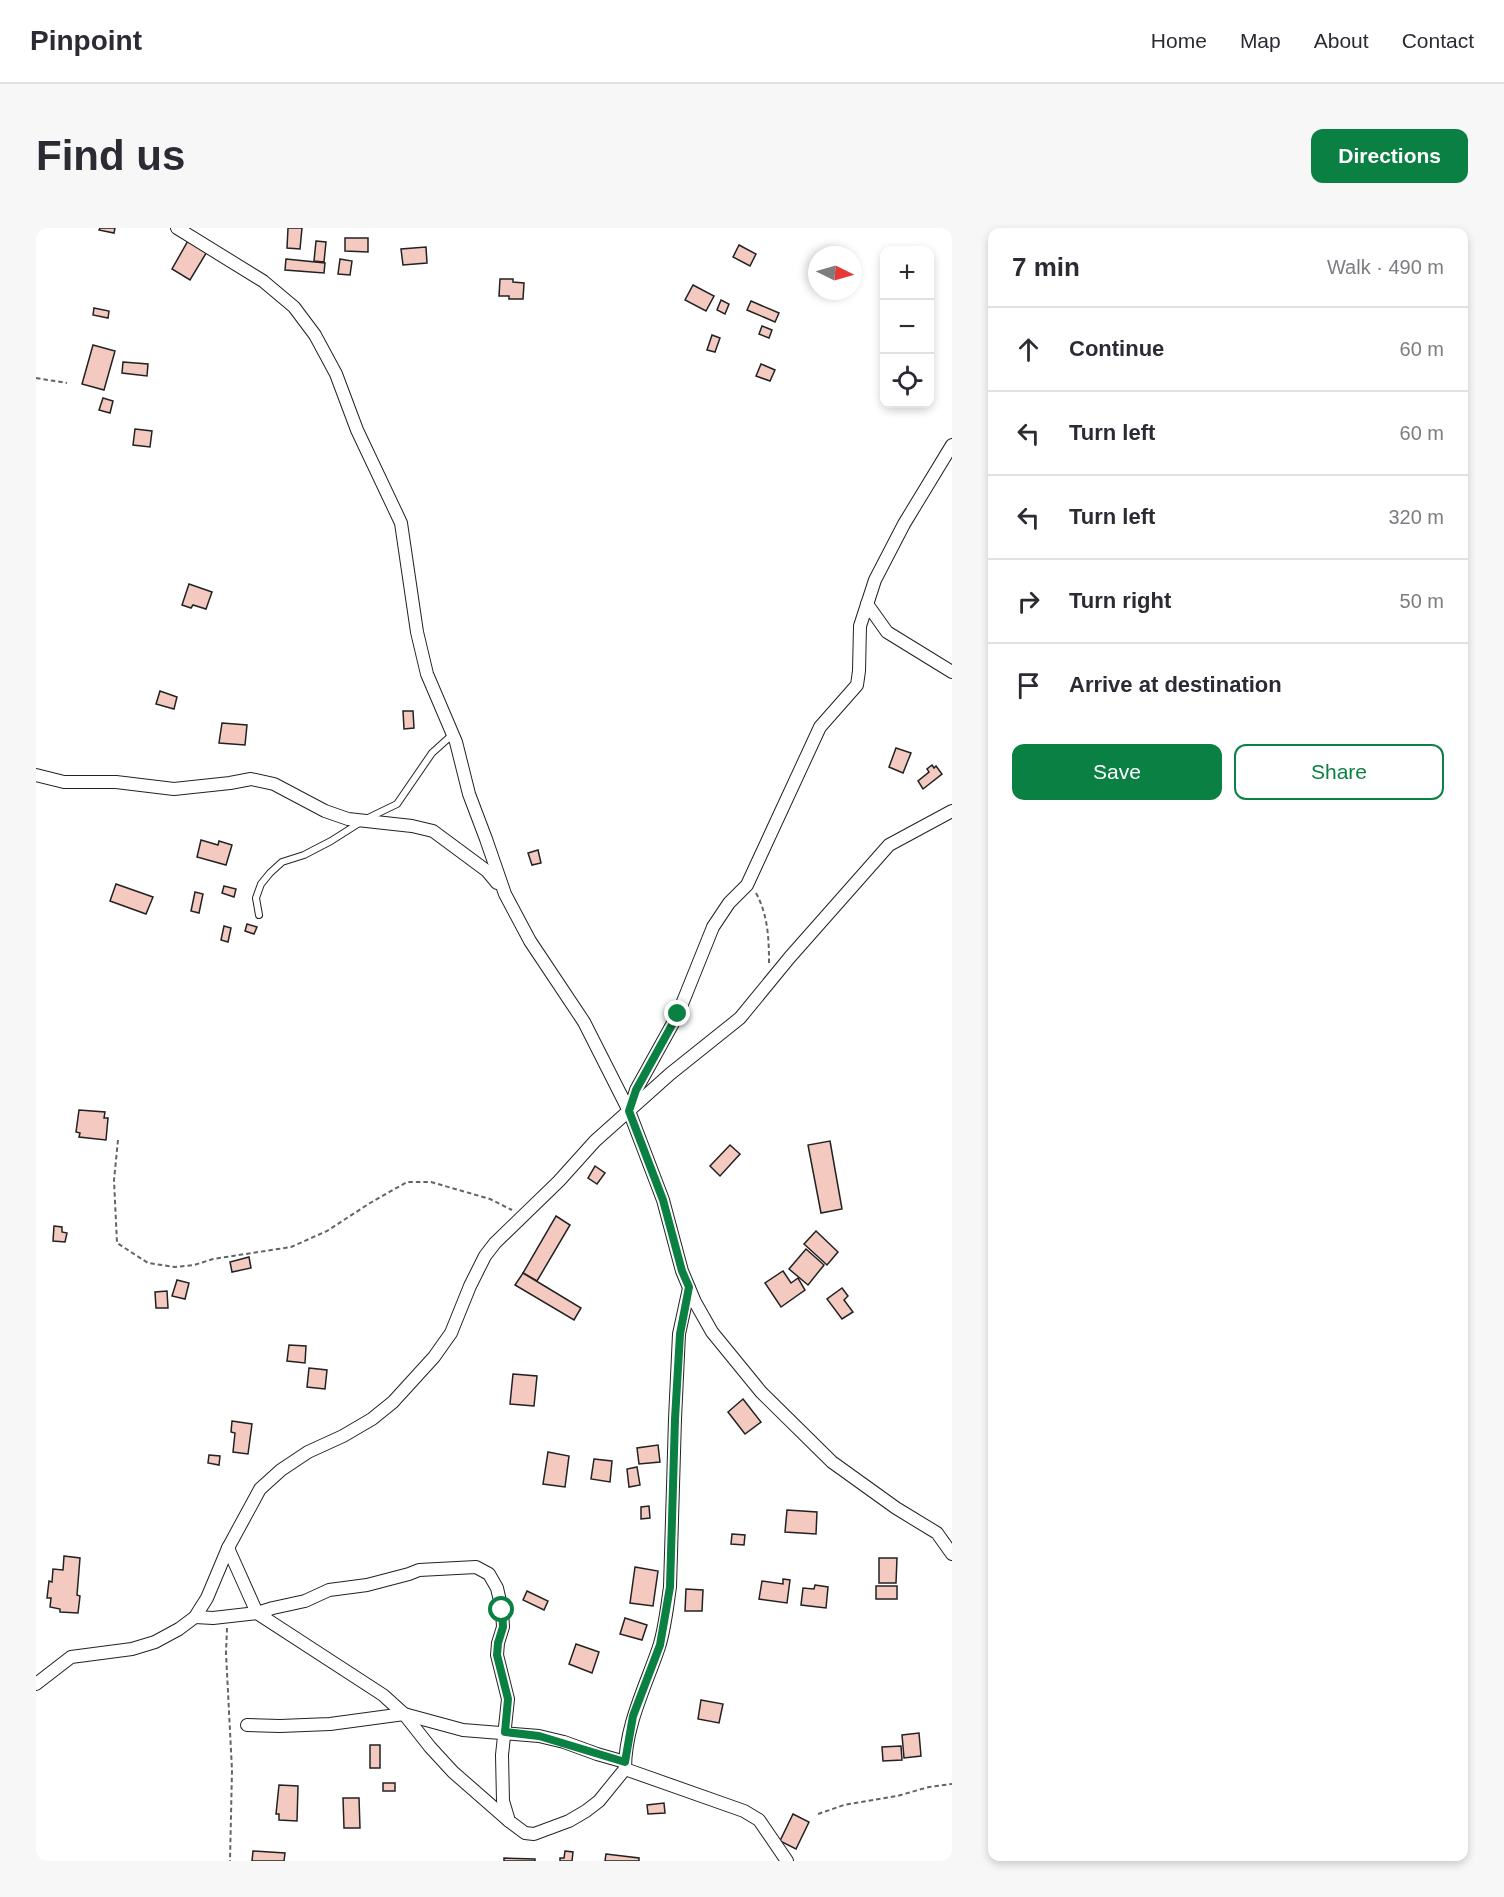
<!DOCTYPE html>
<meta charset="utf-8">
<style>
:root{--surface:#fff;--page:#f7f7f7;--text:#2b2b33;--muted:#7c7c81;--line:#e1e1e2;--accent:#0b8043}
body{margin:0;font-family:Helvetica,sans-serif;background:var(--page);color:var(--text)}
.controls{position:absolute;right:18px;top:18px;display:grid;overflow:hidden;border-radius:12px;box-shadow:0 3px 9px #0003}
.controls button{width:54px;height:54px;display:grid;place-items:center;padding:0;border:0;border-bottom:2px solid var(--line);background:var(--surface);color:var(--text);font:30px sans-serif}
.compass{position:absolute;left:772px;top:18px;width:54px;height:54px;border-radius:50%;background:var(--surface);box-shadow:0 3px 9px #0003;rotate:95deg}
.stop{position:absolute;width:18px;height:18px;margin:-14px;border:4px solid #0b8043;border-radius:50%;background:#fff}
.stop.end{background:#0b8043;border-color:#fff;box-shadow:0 2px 6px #0008}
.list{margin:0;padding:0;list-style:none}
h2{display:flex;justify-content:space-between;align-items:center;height:78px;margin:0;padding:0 24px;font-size:26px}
h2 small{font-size:20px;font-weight:400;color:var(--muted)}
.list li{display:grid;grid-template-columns:39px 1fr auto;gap:18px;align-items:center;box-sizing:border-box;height:84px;padding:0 24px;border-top:2px solid var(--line)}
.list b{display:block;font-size:22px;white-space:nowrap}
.list em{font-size:20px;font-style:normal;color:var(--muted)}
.actions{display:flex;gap:12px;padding:18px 24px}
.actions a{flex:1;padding:14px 0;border:2px solid var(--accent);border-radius:12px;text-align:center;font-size:21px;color:var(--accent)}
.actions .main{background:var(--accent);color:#fff}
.icon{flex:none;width:33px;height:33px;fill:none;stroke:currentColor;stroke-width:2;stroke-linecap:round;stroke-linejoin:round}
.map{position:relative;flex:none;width:916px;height:1633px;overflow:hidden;border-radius:12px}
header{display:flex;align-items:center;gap:36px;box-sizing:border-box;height:84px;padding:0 30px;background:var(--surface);border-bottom:2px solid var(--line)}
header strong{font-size:28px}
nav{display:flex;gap:33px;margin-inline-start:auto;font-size:21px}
.intro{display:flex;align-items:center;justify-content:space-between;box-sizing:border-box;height:144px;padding:0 36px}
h1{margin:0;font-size:42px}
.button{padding:15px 27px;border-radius:12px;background:var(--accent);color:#fff;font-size:21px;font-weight:700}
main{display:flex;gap:36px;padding:0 36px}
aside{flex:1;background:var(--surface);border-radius:12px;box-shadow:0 3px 9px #0003}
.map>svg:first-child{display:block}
.building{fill:#f3c9c0;stroke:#222;stroke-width:1.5}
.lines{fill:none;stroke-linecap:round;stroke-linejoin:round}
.service-casing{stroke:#222;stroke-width:8}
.minor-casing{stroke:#222;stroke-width:14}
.path{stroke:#646464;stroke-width:2;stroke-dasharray:4.5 3;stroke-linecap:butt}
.service{stroke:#fff;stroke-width:6}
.minor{stroke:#fff;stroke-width:12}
.route{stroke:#0b8043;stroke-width:8}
</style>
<header>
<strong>Pinpoint</strong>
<nav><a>Home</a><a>Map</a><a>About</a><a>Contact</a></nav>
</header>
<div class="intro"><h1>Find us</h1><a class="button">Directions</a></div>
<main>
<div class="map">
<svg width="916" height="1633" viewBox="0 0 916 1633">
<rect width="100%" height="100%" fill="#fff"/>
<g class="building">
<polygon points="64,0 79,0 78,5 63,2"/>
<polygon points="252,0 266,0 264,21 251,20"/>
<polygon points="309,10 332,10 332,24 309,23"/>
<polygon points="153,11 172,22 154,52 136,41"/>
<polygon points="280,13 290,14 288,34 278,33"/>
<polygon points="703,17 720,26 714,38 697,29"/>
<polygon points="390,19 391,35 367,37 365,21"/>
<polygon points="250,31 289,35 288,45 249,42"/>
<polygon points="304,31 316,33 314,47 302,46"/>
<polygon points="464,51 477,51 477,54 488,55 487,71 473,71 473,68 463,68"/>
<polygon points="657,57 678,68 670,83 649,72"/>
<polygon points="685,72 693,76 689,86 681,82"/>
<polygon points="715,73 743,85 739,94 711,82"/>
<polygon points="58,80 73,83 72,90 57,87"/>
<polygon points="726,98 736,102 733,110 723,106"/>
<polygon points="676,107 684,110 679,124 671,122"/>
<polygon points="57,117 79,123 68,162 46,156"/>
<polygon points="87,134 112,136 111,148 86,145"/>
<polygon points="725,136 739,142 734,153 720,148"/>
<polygon points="67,170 77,173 74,185 63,182"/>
<polygon points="99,201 116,203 114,219 97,217"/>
<polygon points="153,356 176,364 170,381 157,377 155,380 146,377"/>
<polygon points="124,463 141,469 138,481 120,476"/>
<polygon points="367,483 377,483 378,500 368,501"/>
<polygon points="186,495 211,497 209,517 183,515"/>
<polygon points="860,520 875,525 867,545 853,539"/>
<polygon points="896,537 898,540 900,538 906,546 887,561 882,553 893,544 891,541"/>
<polygon points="165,612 182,617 183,613 196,617 190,637 161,629"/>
<polygon points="502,622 505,635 496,637 492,625"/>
<polygon points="80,656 117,669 110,686 74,673"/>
<polygon points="188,658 200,661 198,669 186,665"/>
<polygon points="159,664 167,666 163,685 155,683"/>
<polygon points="211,696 221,699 218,706 209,703"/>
<polygon points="188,698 195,700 192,714 185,712"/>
<polygon points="43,882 69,884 68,890 72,890 70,912 43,909 44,905 40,904"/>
<polygon points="794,913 806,981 785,985 772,917"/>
<polygon points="694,917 704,926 684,948 674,938"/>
<polygon points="559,938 569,945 561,956 552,950"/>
<polygon points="520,988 534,997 501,1053 487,1045"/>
<polygon points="18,998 26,999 26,1004 31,1005 29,1014 17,1013"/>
<polygon points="780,1003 802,1024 791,1037 768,1016"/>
<polygon points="770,1021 788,1037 772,1057 753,1041"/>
<polygon points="213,1029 215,1040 196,1044 194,1034"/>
<polygon points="747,1043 755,1055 762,1050 769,1062 745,1079 729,1055"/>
<polygon points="487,1045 545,1080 538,1092 479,1057"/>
<polygon points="141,1052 153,1055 149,1071 136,1068"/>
<polygon points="806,1060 812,1068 808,1072 817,1084 806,1091 791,1071"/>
<polygon points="131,1063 132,1080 120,1080 119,1064"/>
<polygon points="253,1117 270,1118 269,1135 251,1133"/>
<polygon points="273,1140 291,1142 289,1161 271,1159"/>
<polygon points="477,1146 501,1148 498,1178 474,1176"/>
<polygon points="707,1171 725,1194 709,1206 692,1184"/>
<polygon points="196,1193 216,1196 212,1226 197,1224 199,1205 195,1204"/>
<polygon points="622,1217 624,1234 603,1236 601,1220"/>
<polygon points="512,1224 533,1228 529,1259 507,1256"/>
<polygon points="173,1227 184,1228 183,1237 172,1235"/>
<polygon points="558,1231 576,1233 574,1254 555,1251"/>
<polygon points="601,1239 604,1257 593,1259 591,1241"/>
<polygon points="613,1278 614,1290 605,1291 605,1279"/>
<polygon points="751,1282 781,1284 780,1306 749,1304"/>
<polygon points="696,1306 709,1307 708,1317 695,1316"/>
<polygon points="28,1328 44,1330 41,1367 44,1368 42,1385 24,1384 24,1381 14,1379 15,1370 11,1370 13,1353 16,1354 17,1341 27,1342"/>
<polygon points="843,1330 861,1330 860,1355 843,1355"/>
<polygon points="599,1339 622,1343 617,1378 594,1375"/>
<polygon points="747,1351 754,1352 751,1375 723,1371 726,1353 747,1356"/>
<polygon points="779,1357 792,1359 790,1380 765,1377 767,1360 778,1361"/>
<rect x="840" y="1358" width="21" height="13"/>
<polygon points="650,1361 667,1362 666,1383 649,1383"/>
<polygon points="491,1363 512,1373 508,1382 487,1372"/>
<polygon points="589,1390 611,1397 606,1412 584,1406"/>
<polygon points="540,1416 563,1424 556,1445 533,1436"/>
<polygon points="665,1472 687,1476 683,1495 662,1491"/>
<polygon points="883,1505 885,1528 868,1530 866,1507"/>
<rect x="334" y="1517" width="10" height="23"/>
<polygon points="865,1518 866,1532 847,1533 846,1519"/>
<rect x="347" y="1555" width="12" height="8"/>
<polygon points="243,1557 262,1558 261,1593 243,1592 243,1586 240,1586"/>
<polygon points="307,1570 323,1570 324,1600 308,1600"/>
<polygon points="628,1575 629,1585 612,1586 611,1577"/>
<polygon points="757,1586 773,1594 760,1621 744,1613"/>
<polygon points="217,1623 249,1625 248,1633 216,1633"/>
<polygon points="529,1623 537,1624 536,1633 524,1633 524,1630 528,1630"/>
<polygon points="570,1626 603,1630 603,1633 569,1633"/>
<polygon points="468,1630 499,1631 499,1633 468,1633"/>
</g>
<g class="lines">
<g class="service-casing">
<polyline id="service" points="223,687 220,670 225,656 234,645 246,634 268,627 295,613 328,592 361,576 396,525 416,507"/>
</g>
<g class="minor-casing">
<g id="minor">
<polyline points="141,0 227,53 258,79 279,107 300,146 321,202 365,295 381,404 391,446 420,514 433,566 450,611 469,666 494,713 548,794 593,883 627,972 646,1043 659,1074 676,1104 725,1164 796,1234 860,1280 901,1305 916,1326"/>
<polyline points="831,376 851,404 916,444"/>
<polyline points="0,547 28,554 80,554 138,561 194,555 215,551 238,556 289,583 312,591 376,598 397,603 451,643 461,655"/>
<polyline points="594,882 600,862 642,786 677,699 693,675 711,657 784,499 821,457 823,443 824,398 839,352 868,296 916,217"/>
<path d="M653 1060 643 1106 639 1191 634 1359C631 1379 629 1400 623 1419 609 1460 589 1498 589 1541L708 1583 723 1592 751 1633"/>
<polyline points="192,1320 221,1385 347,1467 368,1486 394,1519 417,1544 473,1593"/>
<polyline points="159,1389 177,1390 221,1385 237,1380 269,1373 293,1362 331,1357 373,1346 383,1342 440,1339 453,1346 461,1360 466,1382 467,1399 462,1415 461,1427 472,1471 466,1527 467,1573 473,1593 489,1605 498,1606 533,1593 550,1583 563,1573 589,1541"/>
<polyline points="0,1456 35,1429 96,1421 119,1414 143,1401 159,1389 171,1370 192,1320 224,1261 245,1242 272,1224 307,1208 336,1191 357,1174 398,1129 415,1105 434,1058 449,1028 459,1015 523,953 559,913 634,846 704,790 754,729 853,617 916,583"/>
<polyline points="211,1497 244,1498 294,1496 368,1486 427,1502 503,1508 528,1514 561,1526 589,1534"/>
</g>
</g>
<g class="path">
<polyline points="0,150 31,155"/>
<path d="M720 665C732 687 733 711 733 735"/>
<polyline points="82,912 78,952 81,1015 112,1035 139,1039 158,1037 177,1031 255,1019 291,1003 334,975 371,954 395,954 454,971 476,982"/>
<polyline points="191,1400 190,1425 196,1542 194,1633"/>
<polyline points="782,1586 808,1577 861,1568 893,1559 916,1556"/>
</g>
<use href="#service" class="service"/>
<use href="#minor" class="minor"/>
</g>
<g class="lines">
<polyline class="route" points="466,1382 467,1399 462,1415 461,1427 472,1471 469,1504 503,1508 589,1534 597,1488 624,1417 634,1359 639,1191 644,1106 653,1059 646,1043 627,972 593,883 600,862 642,786"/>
</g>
</svg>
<div class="controls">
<button>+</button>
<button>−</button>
<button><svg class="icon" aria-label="locate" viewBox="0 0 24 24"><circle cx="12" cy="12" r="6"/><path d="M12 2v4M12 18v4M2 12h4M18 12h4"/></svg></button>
</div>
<svg class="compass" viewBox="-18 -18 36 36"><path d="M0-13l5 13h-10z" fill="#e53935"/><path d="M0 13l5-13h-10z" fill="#7c7c81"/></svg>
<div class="stop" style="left:466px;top:1382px"></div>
<div class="stop end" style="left:642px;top:786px"></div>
</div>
<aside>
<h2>7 min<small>Walk · 490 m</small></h2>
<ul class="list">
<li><svg class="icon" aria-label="ahead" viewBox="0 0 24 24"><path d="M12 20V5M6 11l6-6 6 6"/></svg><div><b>Continue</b></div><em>60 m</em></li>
<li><svg class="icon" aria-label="left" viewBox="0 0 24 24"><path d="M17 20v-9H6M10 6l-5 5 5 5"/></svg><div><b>Turn left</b></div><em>60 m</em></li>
<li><svg class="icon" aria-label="left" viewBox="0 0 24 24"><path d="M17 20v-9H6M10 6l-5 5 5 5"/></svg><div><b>Turn left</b></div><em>320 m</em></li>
<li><svg class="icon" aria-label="right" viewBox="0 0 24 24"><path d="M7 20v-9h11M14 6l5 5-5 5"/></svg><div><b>Turn right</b></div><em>50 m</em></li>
<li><svg class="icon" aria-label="arrive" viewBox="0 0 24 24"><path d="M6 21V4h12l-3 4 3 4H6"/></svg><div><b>Arrive at destination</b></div></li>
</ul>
<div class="actions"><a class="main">Save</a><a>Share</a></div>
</aside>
</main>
